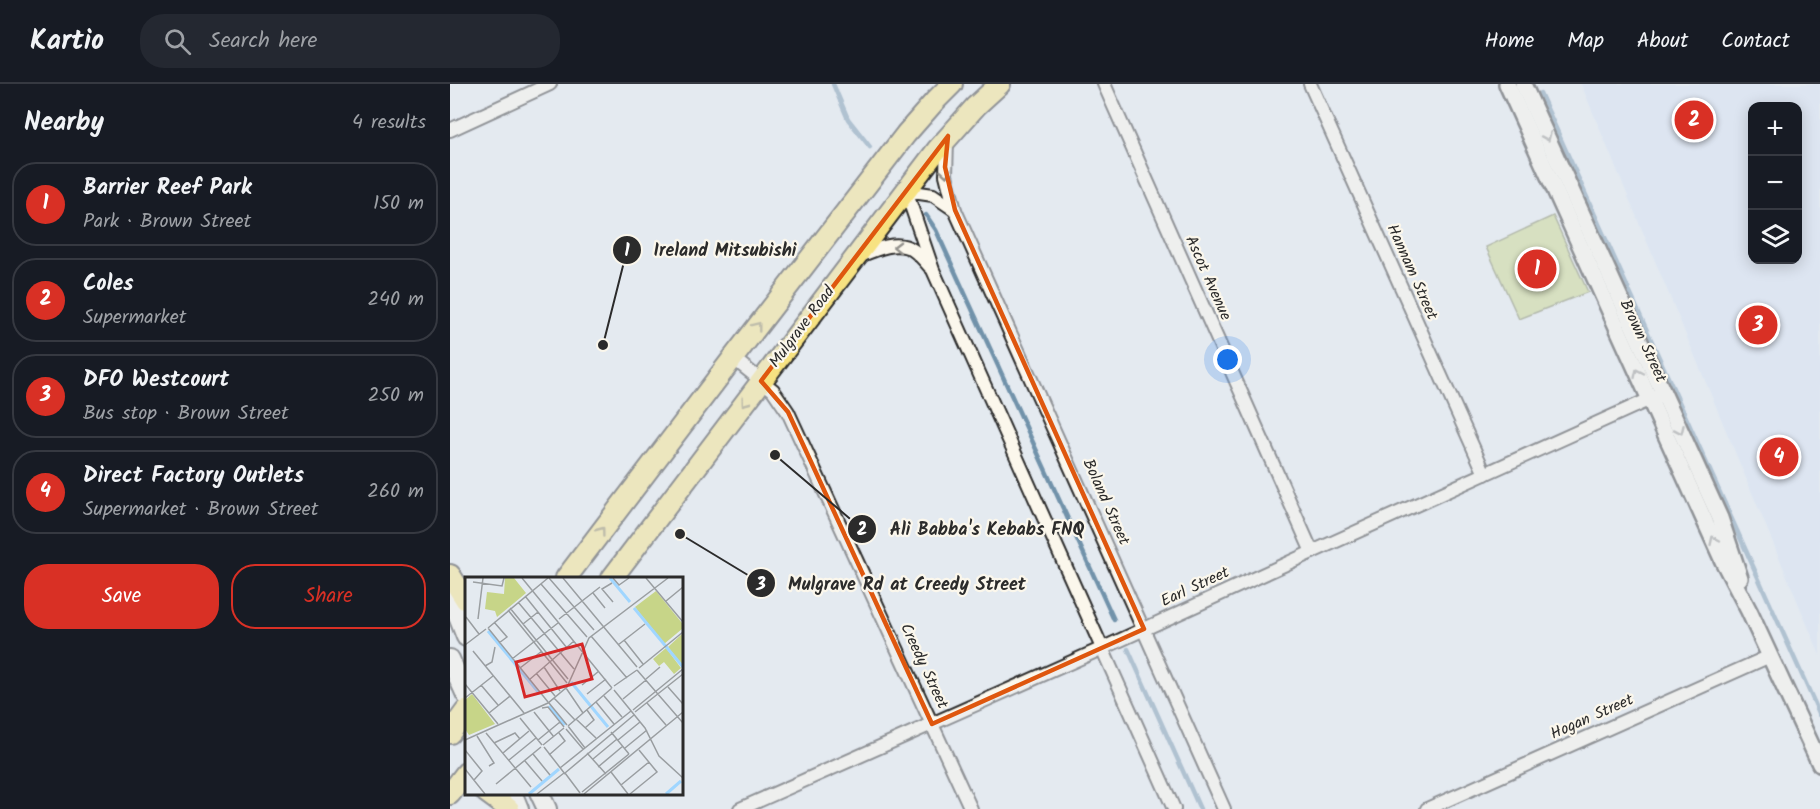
<!DOCTYPE html>
<meta charset="utf-8">
<style>
:root{--surface:#171b24;--page:#242831;--text:#f1f3f6;--muted:#9ea1a6;--line:#363941;--accent:#d93025}
body{margin:0;font-family:Kalam,sans-serif;background:var(--page);color:var(--text)}
.controls{position:absolute;right:18px;top:18px;display:grid;overflow:hidden;border-radius:12px;box-shadow:0 3px 15px #0003}
.controls button{width:54px;height:54px;display:grid;place-items:center;padding:0;border:0;border-bottom:2px solid var(--line);background:var(--surface);color:var(--text);font:30px sans-serif}
.you{position:absolute;left:778px;top:276px;width:21px;height:21px;margin:-15px;border:4px solid #fff;border-radius:50%;background:#1a73e8;box-shadow:0 0 0 9px #1a73e833}
.badge{display:grid;place-items:center;width:39px;height:39px;border-radius:50%;background:var(--accent);color:#fff;font-size:20px;font-weight:700}
.pin{position:absolute;translate:-50% -50%;border:3px solid #fff;box-shadow:0 2px 6px #0006}
.list{margin:0;padding:0;list-style:none}
h2{display:flex;justify-content:space-between;align-items:center;height:78px;margin:0;padding:0 24px;font-size:26px}
h2 small{font-size:20px;font-weight:400;color:var(--muted)}
.list li{display:grid;grid-template-columns:39px 1fr auto;gap:18px;align-items:center;box-sizing:border-box;height:84px;margin:0 12px 12px;padding:0 12px;border:2px solid var(--line);border-radius:24px}
.list b{display:block;font-size:22px;white-space:nowrap}
.list p{margin:0;font-size:20px;white-space:nowrap;color:var(--muted)}
.list em{font-size:20px;font-style:normal;color:var(--muted)}
.actions{display:flex;gap:12px;padding:18px 24px}
.actions a{flex:1;padding:14px 0;border:2px solid var(--accent);border-radius:24px;text-align:center;font-size:21px;color:var(--accent)}
.actions .main{background:var(--accent);color:#fff}
.icon{flex:none;width:33px;height:33px;fill:none;stroke:currentColor;stroke-width:2;stroke-linecap:round;stroke-linejoin:round}
.map{position:relative;flex:none;width:1370px;height:725px;overflow:hidden}
header{display:flex;align-items:center;gap:36px;box-sizing:border-box;height:84px;padding:0 30px;background:var(--surface);border-bottom:2px solid var(--line)}
header strong{font-size:28px}
nav{display:flex;gap:33px;margin-inline-start:auto;font-size:21px}
.search{width:420px;height:54px;background:var(--page);display:flex;align-items:center;gap:15px;box-sizing:border-box;padding:0 21px;border-radius:24px;color:var(--muted);font-size:22px}
main{display:flex}
aside{flex:1;background:var(--surface)}
.map>svg:first-child{display:block}
.built{fill:#d4e1f2;fill-rule:evenodd}
.green{fill:#c7d588;stroke:#79805a;stroke-width:1.5}
.lines{fill:none;stroke-linecap:round;stroke-linejoin:round}
.stream{stroke:#7192aa;stroke-width:4.5}
.minor-casing{stroke:#2b2b2b;stroke-width:16}
.tertiary-casing{stroke:#2b2b2b;stroke-width:20}
.secondary-casing{stroke:#2b2b2b;stroke-width:22}
.primary-casing{stroke:#2b2b2b;stroke-width:24}
.minor{stroke:#fbf7ec;stroke-width:12}
.tertiary{stroke:#fbf7ec;stroke-width:15}
.secondary{stroke:#fbf7ec;stroke-width:18}
.primary{stroke:#f7e281;stroke-width:20}
.oneway{stroke:#93918c}
.oneway2{stroke:#918656}
.marked{fill:none;stroke:#df570e;stroke-width:4.5;stroke-linejoin:round}
.labels{text-anchor:middle;dominant-baseline:central;stroke-width:4.5;stroke-linejoin:round;paint-order:stroke}
.street-label{font-size:16px;fill:#2b2b2b;stroke:#fbf7ec}
.inset-river{fill:none;stroke:#a0d6ff;stroke-width:3}
.inset-road{fill:none;stroke:#9a9ea1;stroke-width:1.5}
.view{fill:#d62828;fill-opacity:0.15;stroke:#d62828;stroke-width:3}
.inset-edge{fill:none;stroke:#2b2b2b;stroke-width:3}
.leader{fill:none;stroke:#2b2b2b;stroke-width:2}
.callout-dot{fill:#2b2b2b;stroke:#fbf7ec;stroke-width:2}
.mark-label{font-size:18px;text-anchor:middle;font-weight:bold;fill:#fff}
.callout-label{font-size:18px;text-anchor:middle;font-weight:bold;fill:#2b2b2b;stroke:#fbf7ec;stroke-width:4.5;stroke-linejoin:round;paint-order:stroke}
</style>
<header>
<strong>Kartio</strong>
<div class="search"><svg class="icon" aria-label="search" viewBox="0 0 24 24"><circle cx="10" cy="10" r="6"/><path d="M15 15l6 6"/></svg>Search here</div>
<nav><a>Home</a><a>Map</a><a>About</a><a>Contact</a></nav>
</header>
<main>
<aside>
<h2>Nearby<small>4 results</small></h2>
<ul class="list">
<li><span class="badge">1</span><div><b>Barrier Reef Park</b><p>Park · Brown Street</p></div><em>150 m</em></li>
<li><span class="badge">2</span><div><b>Coles</b><p>Supermarket</p></div><em>240 m</em></li>
<li><span class="badge">3</span><div><b>DFO Westcourt</b><p>Bus stop · Brown Street</p></div><em>250 m</em></li>
<li><span class="badge">4</span><div><b>Direct Factory Outlets</b><p>Supermarket · Brown Street</p></div><em>260 m</em></li>
</ul>
<div class="actions"><a class="main">Save</a><a>Share</a></div>
</aside>
<div class="map">
<svg width="1370" height="725" viewBox="0 0 1370 725">
<rect width="100%" height="100%" fill="#e4eaf0"/>
<filter id="ink" filterUnits="userSpaceOnUse"><feTurbulence type="fractalNoise" baseFrequency=".0167" numOctaves="2"/><feDisplacementMap in="SourceGraphic" scale="12" xChannelSelector="R" yChannelSelector="G"/><feConvolveMatrix kernelMatrix="1 2 1 2 8 2 1 2 1" color-interpolation-filters="sRGB"/></filter>
<g filter="url(#ink)">
<path class="built" d="M1131 0H1370V571ZM1302 22H1348V176H1302Z"/>
<polygon class="green" points="1103,132 1138,208 1069,235 1036,163"/>
<g class="lines">
<g class="stream">
<polyline points="383,0 398,35 420,63"/>
<polyline points="1090,9 1370,631"/>
<polyline points="476,131 486,146 664,536"/>
<polyline points="678,565 750,725"/>
</g>
<g class="minor-casing">
<g id="minor">
<polyline points="654,0 862,468"/>
<polyline points="860,0 1035,390"/>
<polyline points="0,46 100,0"/>
<polyline points="497,57 496,91 505,126 774,725"/>
<polyline points="505,126 483,111 456,107 483,186 724,725"/>
<path d="M408 173C424 166 447 155 463 166 469 170 475 177 480 183"/>
<polyline points="283,274 323,306 338,328 521,725"/>
<polyline points="290,725 653,564 862,468 1207,312"/>
<polyline points="977,725 1320,572"/>
</g>
</g>
<g class="tertiary-casing">
<g id="tertiary">
<polyline points="1057,0 1273,477 1299,527 1370,680"/>
<polyline points="1073,0 1270,434 1290,494"/>
</g>
</g>
<g class="secondary-casing">
<g id="secondary">
<polyline points="0,512 16,553"/>
<polyline points="0,575 16,611"/>
<polyline points="62,708 69,725"/>
<polyline points="89,708 97,725"/>
</g>
</g>
<g class="primary-casing">
<g id="primary">
<polyline points="0,491 16,516"/>
<polyline points="116,494 283,274 456,50 485,17 502,0"/>
<polyline points="162,494 487,66 526,22 550,0"/>
<polyline points="0,649 16,627"/>
<polyline points="36,708 59,725"/>
<polyline points="0,710 16,689"/>
</g>
</g>
<use href="#minor" class="minor"/>
<use href="#tertiary" class="tertiary"/>
<use href="#secondary" class="secondary"/>
<use href="#primary" class="primary"/>
</g>
<defs><path id="oneway-chevron" d="M-2-3.5L2.5 0L-2 3.5" fill="none" stroke-width="1.6" stroke-linecap="round" stroke-linejoin="round" transform="scale(1.5)"/></defs>
<g class="oneway">
<use href="#oneway-chevron" transform="translate(1097 53) rotate(66)"/>
<use href="#oneway-chevron" transform="translate(496 89) rotate(81)"/>
<use href="#oneway-chevron" transform="translate(447 163) rotate(-179)"/>
<use href="#oneway-chevron" transform="translate(1188 289) rotate(-115)"/>
<use href="#oneway-chevron" transform="translate(1230 346) rotate(66)"/>
<use href="#oneway-chevron" transform="translate(1264 456) rotate(-115)"/>
</g>
<g class="oneway2">
<use href="#oneway-chevron" transform="translate(307 242) rotate(-52)"/>
<use href="#oneway-chevron" transform="translate(295 318) rotate(127)"/>
<use href="#oneway-chevron" transform="translate(151 447) rotate(-53)"/>
</g>
</g>
<path d="M0 0H1370V725H0ZM498 52 495 83 505 126 694 545 482 640 338 328 311 297Z" fill="#e4eaf0" fill-opacity=".55" fill-rule="evenodd"/>
<path class="marked" d="M498 52 495 83 505 126 694 545 482 640 338 328 311 297Z"/>
<g class="labels">
<g class="street-label">
<text transform="translate(962 188) rotate(66)">Hannam Street</text>
<text transform="translate(758 194) rotate(66)">Ascot Avenue</text>
<text transform="translate(352 243) rotate(-53)">Mulgrave Road</text>
<text transform="translate(1193 257) rotate(65)">Brown Street</text>
<text transform="translate(656 418) rotate(66)">Boland Street</text>
<text transform="translate(745 503) rotate(-25)">Earl Street</text>
<text transform="translate(474 582) rotate(65)">Creedy Street</text>
<text transform="translate(1142 633) rotate(-24)">Hogan Street</text>
</g>
</g>
<g transform="translate(15 493)">
<rect width="218" height="218" fill="#e4eaf0"/>
<path d="M40 1H49L61 16 32 40 30 34 20 32 22 15 39 17ZM191 14 217 46V52L199 67 170 30ZM217 57V88L203 70ZM201 71 216 91 209 97 199 85 194 89 188 82ZM7 117 30 147 4 158 0 152V123Z" fill="#c7d588"/>
<path class="inset-river" d="M145 1 165 25M169 31 218 90M23 54 74 116M106 105 143 150M84 129 100 148M64 217 94 192M201 217 216 204"/>
<path class="inset-road" d="M57 1 147 111M84 1 129 53M98 1 172 90M148 1 154 8 164 1M181 1 218 45M8 5 37 9 39 1M147 6 137 12 148 25M76 7 122 60M128 16 140 31M60 19 102 71M201 24 218 10M53 25 109 92M45 31 103 102M43 33 102 106M1 40 14 57M13 42 18 1M94 42 135 10M29 45 42 60 34 66M58 47 73 35M23 51 83 125M23 51 83 1M126 59 162 101M159 63 178 87M0 68 21 52M153 68 180 47M8 74 59 136M47 82 93 46M20 89 27 85 30 70M79 90 95 114M55 91 77 74M174 91 218 55M172 93 218 146M71 96 90 119M181 102 195 90M64 103 109 64M0 107 33 147M16 108 33 128M117 108 134 94M149 109 172 93M203 110 218 127M101 111 118 136M149 113 180 151 194 179 218 201M122 117 141 102M139 119 157 140M0 121 28 99M89 121 110 143M158 122 181 103M131 125 149 147M84 126 102 148M182 126 201 148M77 131 83 130 99 150M168 133 218 92M69 135 89 160M170 135 218 97M24 136 45 119M55 141 77 168M111 142 131 161M103 149 147 111M103 149 120 171M120 151 129 143 122 133M101 152 118 172M146 155 164 177M21 156 66 210M12 159 29 186 24 189M0 163 83 126 102 110 124 61 203 1M73 163 95 145M153 163 175 145M29 166 50 156 55 162M78 168 99 151M79 170 100 197M160 171 182 153M0 173 17 194 9 203M38 176 64 154M122 176 141 197M68 177 85 198M84 178 100 164 94 156M128 182 152 162M44 183 71 161M60 184 77 204M133 190 158 169M95 191 166 134M0 192 20 217M146 195 163 217M100 196 169 138M100 196 115 216M31 207 76 170M156 208 184 185M117 215 164 177M72 217 99 196M119 217 218 135M165 217 192 195 174 173"/>
<path class="view" d="M117 67 127 102 60 120 51 85Z"/>
<rect width="218" height="218" class="inset-edge"/>
</g>
<path class="leader" d="M153 261L177 166M325 371L412 445M230 450L311 499"/>
<g class="callout-dot">
<circle cx="153" cy="261" r="6"/>
<circle cx="325" cy="371" r="6"/>
<circle cx="230" cy="450" r="6"/>
<circle cx="177" cy="166" r="15"/>
<circle cx="412" cy="445" r="15"/>
<circle cx="311" cy="499" r="15"/>
</g>
<g class="mark-label">
<text x="177" y="172">1</text>
<text x="412" y="451">2</text>
<text x="311" y="506">3</text>
</g>
<g class="callout-label">
<text x="275" y="172">Ireland Mitsubishi</text>
<text x="537" y="451">Ali Babba's Kebabs FNQ</text>
<text x="457" y="506">Mulgrave Rd at Creedy Street</text>
</g>
</svg>
<div class="controls">
<button>+</button>
<button>−</button>
<button><svg class="icon" aria-label="layers" viewBox="0 0 24 24"><path d="M12 4l9 5-9 5-9-5zM3 14l9 5 9-5"/></svg></button>
</div>
<div class="you"></div>
<div class="pin badge" style="left:1087px;top:185px">1</div>
<div class="pin badge" style="left:1244px;top:36px">2</div>
<div class="pin badge" style="left:1308px;top:241px">3</div>
<div class="pin badge" style="left:1329px;top:373px">4</div>
</div>
</main>
